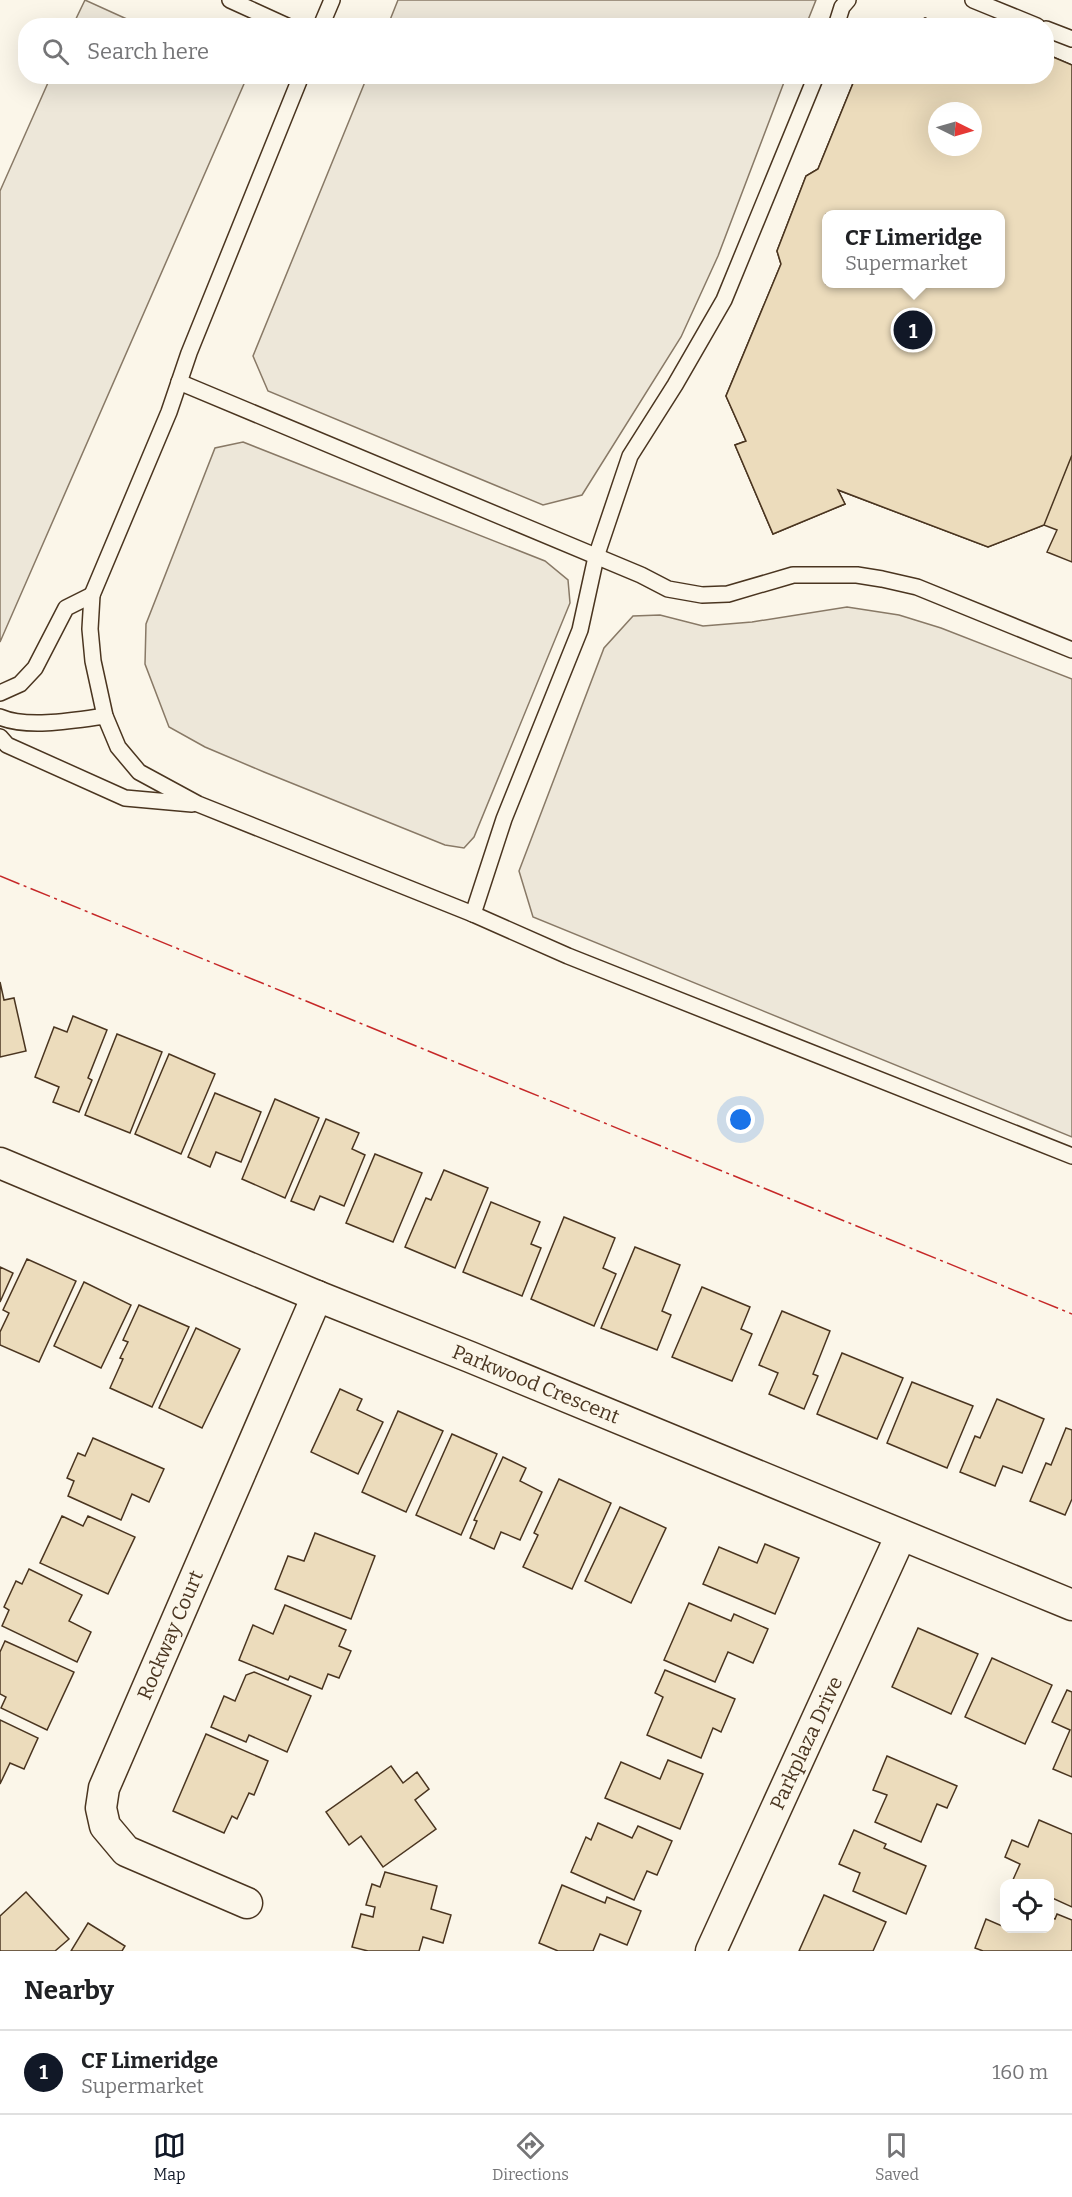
<!DOCTYPE html>
<style>
:root{--surface:#fff;--page:#f6f6f6;--text:#202124;--muted:#757577;--line:#e0e0e0;--accent:#111827}
body{margin:0;font-family:Bitter,serif;background:var(--page);color:var(--text)}
.controls{position:absolute;right:18px;bottom:18px;display:grid;overflow:hidden;border-radius:12px;box-shadow:0 6px 24px #0002}
.controls button{width:54px;height:54px;display:grid;place-items:center;padding:0;border:0;border-bottom:2px solid var(--line);background:var(--surface);color:var(--text);font:30px sans-serif}
.compass{position:absolute;left:928px;top:102px;width:54px;height:54px;border-radius:50%;background:var(--surface);box-shadow:0 6px 24px #0002;rotate:95deg}
.you{position:absolute;left:741px;top:1120px;width:21px;height:21px;margin:-15px;border:4px solid #fff;border-radius:50%;background:#1a73e8;box-shadow:0 0 0 9px #1a73e833}
.badge{display:grid;place-items:center;width:39px;height:39px;border-radius:50%;background:var(--accent);color:#fff;font-size:20px;font-weight:700}
.pin{position:absolute;translate:-50% -50%;border:3px solid #fff;box-shadow:0 2px 6px #0006}
.popup{position:absolute;left:822px;top:210px;width:183px;height:78px;box-sizing:border-box;display:grid;place-content:center;border-radius:12px;background:var(--surface);filter:drop-shadow(0 2px 4px #0005);font-size:20px;white-space:nowrap;color:var(--muted)}
.popup b{font-size:22px;color:var(--text)}
.popup::after{content:'';position:absolute;left:50%;top:100%;margin-left:-12px;border:12px solid transparent;border-top-color:var(--surface)}
.list{margin:0;padding:0;list-style:none}
h2{display:flex;justify-content:space-between;align-items:center;height:78px;margin:0;padding:0 24px;font-size:26px}
h2 small{font-size:20px;font-weight:400;color:var(--muted)}
.list li{display:grid;grid-template-columns:39px 1fr auto;gap:18px;align-items:center;box-sizing:border-box;height:84px;padding:0 24px;border-top:2px solid var(--line)}
.list b{display:block;font-size:22px;white-space:nowrap}
.list p{margin:0;font-size:20px;white-space:nowrap;color:var(--muted)}
.list em{font-size:20px;font-style:normal;color:var(--muted)}
.icon{flex:none;width:33px;height:33px;fill:none;stroke:currentColor;stroke-width:2;stroke-linecap:round;stroke-linejoin:round}
.map{position:relative;flex:none;width:1072px;height:1951px;overflow:hidden}
.search{position:absolute;background:var(--surface);box-shadow:0 6px 24px #0002;left:18px;right:18px;top:18px;height:66px;display:flex;align-items:center;gap:15px;box-sizing:border-box;padding:0 21px;border-radius:24px;color:var(--muted);font-size:22px}
.sheet{height:162px;background:var(--surface)}
nav{display:flex;justify-content:space-around;align-items:center;box-sizing:border-box;height:84px;border-top:2px solid var(--line);background:var(--surface);font-size:16px;color:var(--muted)}
nav a{display:grid;justify-items:center;gap:3px}
nav .on{color:var(--accent)}
.map>svg:first-child{display:block}
.parking{fill:#ede7d9;stroke:#887966;stroke-width:1.5}
.building{fill:#ecdcbc;stroke:#4a3520;stroke-width:1.5;fill-rule:evenodd}
.lines{fill:none;stroke-linecap:round;stroke-linejoin:round}
.lane-casing{stroke:#4a3520;stroke-width:18}
.street-casing{stroke:#4a3520;stroke-width:33}
.lane{stroke:#fbf6e9;stroke-width:15}
.street{stroke:#fbf6e9;stroke-width:30}
.power{stroke:#c62828;stroke-width:1.5;stroke-dasharray:21 4.5 3 4.5;stroke-linecap:butt}
.labels{text-anchor:middle;dominant-baseline:central;stroke-width:4.5;stroke-linejoin:round;paint-order:stroke}
.street-label{font-size:20px;fill:#4a3520;stroke:#fbf6e9}
</style>
<div class="map">
<svg width="1072" height="1951" viewBox="0 0 1072 1951">
<rect width="100%" height="100%" fill="#fbf6e9"/>
<g class="parking">
<polygon points="85,0 140,25 73,25"/>
<polygon points="398,0 816,0 806,25 388,25"/>
<polygon points="51,76 247,77 0,642 0,191"/>
<polygon points="367,77 786,77 718,256 681,337 582,495 543,505 268,391 253,356"/>
<polygon points="243,442 545,561 568,580 570,603 474,837 464,848 445,845 264,772 205,747 169,727 145,664 146,624 215,448"/>
<polygon points="847,607 899,615 941,628 1072,679 1072,1137 533,917 519,871 604,648 633,616 660,615 703,626 752,622"/>
</g>
<g class="building">
<polygon points="925,18 944,26 907,26"/>
<polygon points="925,18 944,26 907,26"/>
<path d="M1046 54 1072 65V562L1047 552 1057 530 1044 525 988 547 838 490 845 504 773 534 735 445 746 441 726 396 781 264 777 251 806 176 818 169 856 76H1046ZM937 111H973V147H937ZM826 214H1000V284H826Z"/>
<path d="M1046 54 1072 65V455L1044 525 988 547 838 490 845 504 773 534 735 445 746 441 726 396 781 264 777 251 806 176 818 169 856 76H1046ZM937 111H973V147H937ZM826 214H1000V284H826Z"/>
<polygon points="0,982 4,1000 14,998 26,1051 0,1057"/>
<polygon points="73,1016 107,1030 88,1078 92,1080 79,1112 53,1102 59,1087 35,1077 54,1027 67,1032"/>
<polygon points="117,1034 162,1052 130,1133 85,1115"/>
<polygon points="169,1054 215,1074 181,1154 135,1134"/>
<polygon points="215,1093 261,1112 241,1162 216,1152 210,1167 188,1157"/>
<polygon points="275,1099 319,1118 285,1198 242,1179"/>
<polygon points="326,1119 359,1133 352,1149 365,1155 344,1206 320,1196 314,1210 291,1201"/>
<polygon points="375,1154 422,1173 393,1242 346,1223"/>
<polygon points="444,1170 488,1188 455,1268 405,1247 426,1198 431,1200"/>
<polygon points="491,1202 540,1222 531,1244 541,1248 522,1296 463,1272"/>
<polygon points="564,1217 615,1238 603,1268 616,1274 594,1326 531,1299"/>
<polygon points="635,1247 680,1265 662,1311 671,1315 657,1350 601,1328"/>
<polygon points="27,1259 76,1281 39,1362 0,1345 0,1332 9,1313 3,1310"/>
<polygon points="0,1267 13,1273 0,1302"/>
<polygon points="84,1282 131,1305 101,1368 54,1346"/>
<polygon points="702,1287 750,1307 741,1329 752,1334 732,1381 672,1357"/>
<polygon points="139,1305 189,1327 152,1407 110,1388 123,1359 120,1358 128,1342 123,1340"/>
<polygon points="782,1311 830,1331 813,1374 818,1376 804,1409 769,1394 778,1373 759,1365"/>
<polygon points="196,1328 240,1349 202,1428 159,1408"/>
<polygon points="842,1353 903,1378 877,1439 817,1414"/>
<polygon points="912,1382 973,1406 947,1468 887,1443"/>
<polygon points="340,1389 362,1399 357,1410 383,1422 358,1474 311,1452"/>
<polygon points="997,1399 1044,1419 1022,1473 1003,1466 995,1486 960,1472 975,1436 980,1438"/>
<polygon points="398,1411 443,1431 406,1512 362,1492"/>
<polygon points="1066,1428 1072,1430 1072,1499 1065,1515 1030,1501 1046,1463 1051,1465"/>
<polygon points="452,1434 497,1454 461,1535 416,1515"/>
<polygon points="93,1438 164,1469 149,1502 132,1494 121,1520 68,1496 74,1481 67,1478 78,1453 85,1456"/>
<polygon points="503,1457 526,1468 520,1481 542,1492 520,1540 501,1532 494,1549 470,1538 477,1521 474,1520"/>
<polygon points="559,1479 611,1503 572,1589 523,1567 538,1535 534,1533"/>
<polygon points="620,1507 666,1528 631,1603 585,1581"/>
<polygon points="62,1516 83,1526 88,1516 135,1537 108,1594 40,1563"/>
<polygon points="315,1533 375,1556 351,1619 275,1589 288,1556 304,1561"/>
<polygon points="765,1544 799,1558 775,1614 703,1584 719,1547 757,1563"/>
<polygon points="29,1569 82,1595 69,1621 91,1632 77,1662 2,1626 9,1610 4,1607 16,1581 22,1584"/>
<polygon points="689,1603 731,1621 734,1614 768,1629 753,1663 728,1652 715,1682 664,1660"/>
<polygon points="285,1605 346,1630 339,1646 351,1651 339,1678 328,1674 322,1689 290,1676 288,1680 239,1660 253,1625 273,1634"/>
<polygon points="918,1628 978,1654 951,1714 892,1687"/>
<polygon points="5,1641 74,1672 47,1730 1,1708 6,1697 0,1694 0,1652"/>
<polygon points="992,1658 1052,1685 1025,1744 965,1717"/>
<polygon points="665,1670 735,1699 721,1732 713,1728 701,1758 647,1735 663,1697 655,1693"/>
<polygon points="254,1672 311,1696 287,1752 249,1735 246,1742 211,1727 224,1696 235,1701 246,1675"/>
<polygon points="1067,1690 1072,1692 1072,1777 1053,1769 1070,1730 1052,1722"/>
<polygon points="0,1720 38,1738 24,1769 10,1763 0,1784"/>
<polygon points="206,1734 268,1761 254,1795 249,1793 237,1819 232,1816 224,1833 173,1811"/>
<polygon points="887,1756 957,1786 947,1808 937,1804 921,1842 875,1822 887,1795 873,1790"/>
<polygon points="668,1760 703,1774 680,1829 605,1798 621,1762 660,1779"/>
<polygon points="391,1766 403,1783 417,1772 429,1789 415,1800 436,1829 383,1867 361,1836 349,1845 326,1812"/>
<polygon points="1039,1820 1072,1834 1072,1907 1050,1897 1050,1884 1017,1884 1012,1882 1020,1864 1005,1857 1012,1840 1028,1847"/>
<polygon points="598,1823 632,1838 638,1826 672,1841 657,1875 647,1871 634,1900 571,1872 586,1837 591,1840"/>
<polygon points="854,1830 886,1844 884,1848 926,1866 906,1914 853,1891 860,1873 839,1864"/>
<polygon points="385,1872 437,1886 431,1909 451,1915 443,1943 423,1937 419,1951 368,1951 352,1947 361,1914 373,1917 375,1907 366,1905 372,1884 380,1887"/>
<polygon points="562,1885 605,1903 607,1897 641,1911 627,1945 600,1934 593,1951 558,1951 539,1943"/>
<polygon points="26,1892 69,1939 55,1951 0,1951 0,1916"/>
<polygon points="824,1895 886,1922 873,1951 799,1951"/>
<polygon points="1057,1914 1072,1920 1072,1951 983,1951 975,1948 986,1919 1002,1926 1004,1921 1004,1928 1050,1928 1050,1917 1055,1919"/>
<polygon points="88,1923 125,1946 122,1951 71,1951"/>
</g>
<g class="lines">
<g class="lane-casing">
<g id="lane">
<polyline points="230,0 287,26"/>
<polyline points="973,0 1037,26"/>
<polyline points="321,26 332,0"/>
<polyline points="836,26 842,7 848,0"/>
<polyline points="1046,29 1072,39"/>
<polyline points="301,76 189,353 169,412 92,595 90,629 93,661 105,716 118,747 139,772 198,804 473,914 568,956 1072,1156"/>
<polyline points="179,382 641,575 668,589 702,595 728,594 793,575 857,575 882,579 917,587 1072,650"/>
<polyline points="0,693 20,684 35,668 66,608 92,595"/>
<path d="M0 717C27 729 77 720 105 716"/>
<polyline points="0,737 7,745 125,798 192,804"/>
<polyline points="473,914 504,819 580,630 596,557 630,456 675,385 724,300 816,76"/>
</g>
</g>
<g class="street-casing">
<g id="street">
<polyline points="0,1163 317,1296 470,1357 1072,1605"/>
<polyline points="247,1903 126,1851 105,1826 101,1808 104,1788 317,1296"/>
<polyline points="711,1951 901,1535"/>
</g>
</g>
<use href="#lane" class="lane"/>
<use href="#street" class="street"/>
<polyline class="power" points="0,876 1072,1314"/>
</g>
<g class="labels">
<g class="street-label">
<text transform="translate(536 1384) rotate(22)">Parkwood Crescent</text>
<text transform="translate(170 1635) rotate(-67)">Rockway Court</text>
<text transform="translate(806 1743) rotate(-65)">Parkplaza Drive</text>
</g>
</g>
</svg>
<div class="controls">
<button><svg class="icon" aria-label="locate" viewBox="0 0 24 24"><circle cx="12" cy="12" r="6"/><path d="M12 2v4M12 18v4M2 12h4M18 12h4"/></svg></button>
</div>
<svg class="compass" viewBox="-18 -18 36 36"><path d="M0-13l5 13h-10z" fill="#e53935"/><path d="M0 13l5-13h-10z" fill="#757577"/></svg>
<div class="you"></div>
<div class="pin badge" style="left:913px;top:330px">1</div>
<div class="popup"><b>CF Limeridge</b>Supermarket</div>
<div class="search"><svg class="icon" aria-label="search" viewBox="0 0 24 24"><circle cx="10" cy="10" r="6"/><path d="M15 15l6 6"/></svg>Search here</div>
</div>
<section class="sheet">
<h2>Nearby<small></small></h2>
<ul class="list">
<li><span class="badge">1</span><div><b>CF Limeridge</b><p>Supermarket</p></div><em>160 m</em></li>
</ul>
</section>
<nav>
<a class="on"><svg class="icon" aria-label="map" viewBox="0 0 24 24"><path d="M3 6l6-2 6 2 6-2v14l-6 2-6-2-6 2zM9 4v14M15 6v14"/></svg>Map</a>
<a><svg class="icon" aria-label="directions" viewBox="0 0 24 24"><path d="M12 3l9 9-9 9-9-9zM9 14v-3h6M13 9l2 2-2 2"/></svg>Directions</a>
<a><svg class="icon" aria-label="saved" viewBox="0 0 24 24"><path d="M7 4h10v16l-5-4-5 4z"/></svg>Saved</a>
</nav>
